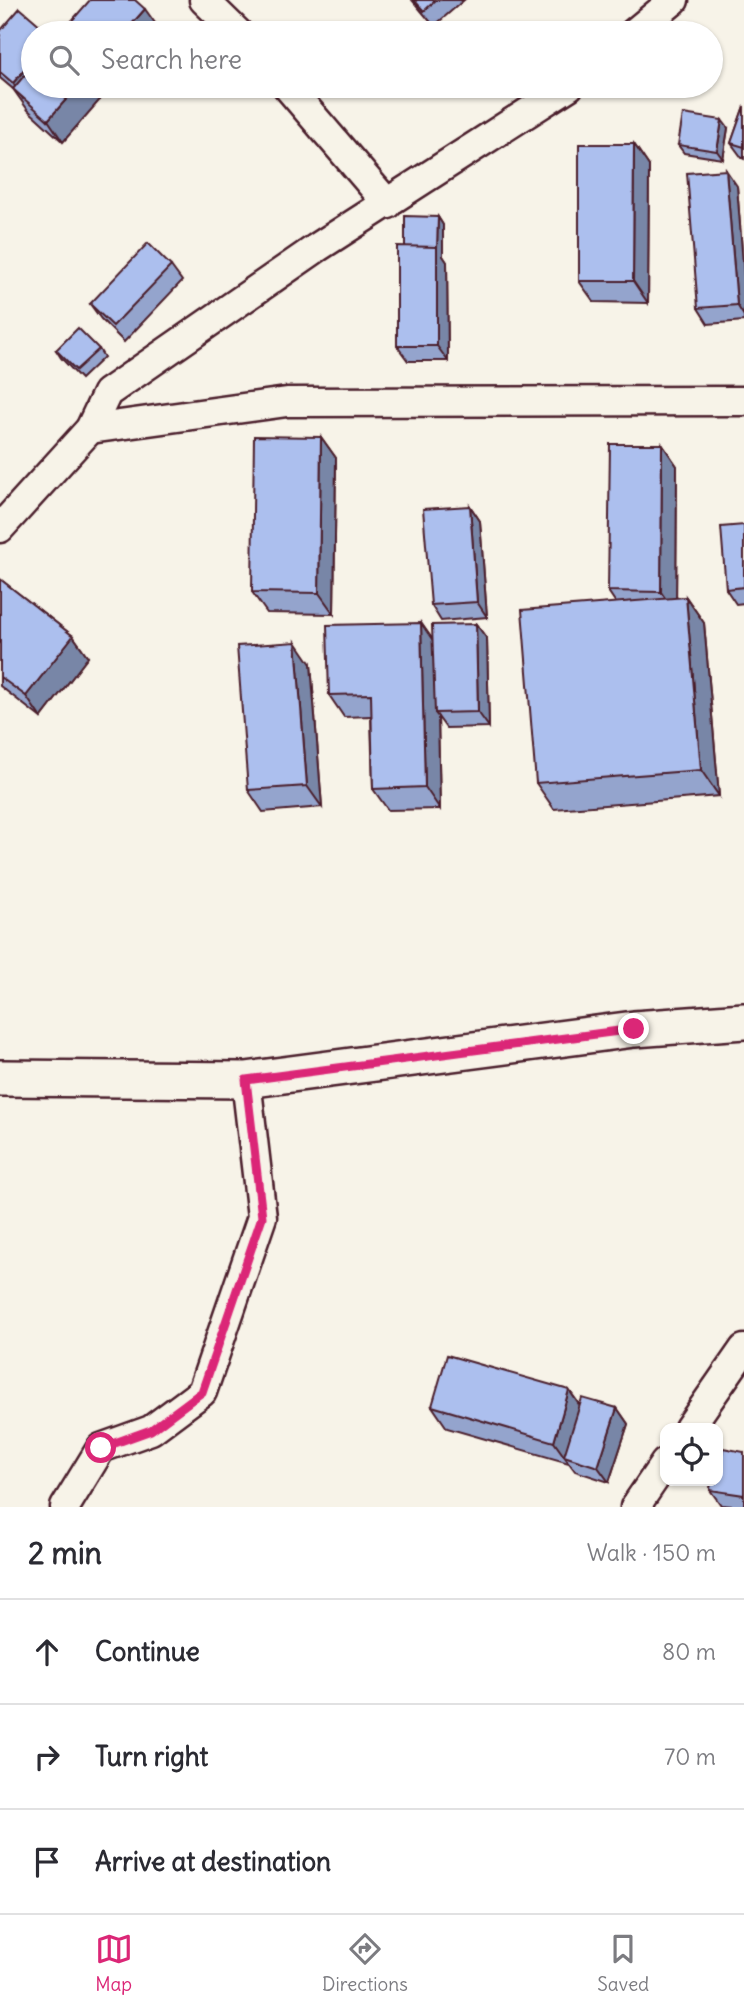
<!DOCTYPE html>
<meta charset="utf-8">
<style>
:root{--surface:#fff;--page:#f2f2f3;--text:#2b2b33;--muted:#7c7c81;--line:#e1e1e2;--accent:#db2777}
body{margin:0;font-family:Delius,sans-serif;background:var(--page);color:var(--text)}
.controls{position:absolute;right:21px;bottom:21px;display:grid;overflow:hidden;border-radius:14px;box-shadow:0 2px 5px #0004}
.controls button{width:63px;height:63px;display:grid;place-items:center;padding:0;border:0;border-bottom:2px solid var(--line);background:var(--surface);color:var(--text);font:35px sans-serif}
.stop{position:absolute;width:21px;height:21px;margin:-16px;border:5px solid #db2777;border-radius:50%;background:#fff}
.stop.end{background:#db2777;border-color:#fff;box-shadow:0 2px 7px #0008}
.list{margin:0;padding:0;list-style:none}
h2{display:flex;justify-content:space-between;align-items:center;height:91px;margin:0;padding:0 28px;font-size:30px}
h2 small{font-size:23px;font-weight:400;color:var(--muted)}
.list li{display:grid;grid-template-columns:46px 1fr auto;gap:21px;align-items:center;box-sizing:border-box;height:105px;padding:0 28px;border-top:2px solid var(--line)}
.list b{display:block;font-size:26px;white-space:nowrap}
.list em{font-size:23px;font-style:normal;color:var(--muted)}
.icon{flex:none;width:38px;height:38px;fill:none;stroke:currentColor;stroke-width:2;stroke-linecap:round;stroke-linejoin:round}
.map{position:relative;flex:none;width:744px;height:1507px;overflow:hidden}
.search{position:absolute;background:var(--surface);box-shadow:0 2px 5px #0004;left:21px;right:21px;top:21px;height:77px;display:flex;align-items:center;gap:18px;box-sizing:border-box;padding:0 24px;border-radius:38px;color:var(--muted);font-size:26px}
.sheet{height:406px;background:var(--surface)}
nav{display:flex;justify-content:space-around;align-items:center;box-sizing:border-box;height:98px;border-top:2px solid var(--line);background:var(--surface);font-size:19px;color:var(--muted)}
nav a{display:grid;justify-items:center;gap:4px}
nav .on{color:var(--accent)}
.map>svg:first-child{display:block}
.lines{fill:none;stroke-linecap:round;stroke-linejoin:round}
.minor-casing{stroke:#4a1f2b;stroke-width:33}
.tertiary-casing{stroke:#4a1f2b;stroke-width:40}
.minor{stroke:#f7f3e8;stroke-width:28}
.tertiary{stroke:#f7f3e8;stroke-width:35}
.wall{fill:#94a4cd;stroke:#4a1f2b;stroke-width:2}
.shaded-wall{fill:#7886a7;stroke:#4a1f2b;stroke-width:2}
.building{fill:#acbfee;stroke:#4a1f2b;stroke-width:2}
.route{stroke:#db2777;stroke-width:9}
</style>
<div class="map">
<svg width="744" height="1507" viewBox="0 0 744 1507">
<rect width="100%" height="100%" fill="#f7f3e8"/>
<filter id="ink" filterUnits="userSpaceOnUse"><feTurbulence type="fractalNoise" baseFrequency=".0143" numOctaves="2"/><feDisplacementMap in="SourceGraphic" scale="14" xChannelSelector="R" yChannelSelector="G"/><feConvolveMatrix kernelMatrix="1 2 1 2 8 2 1 2 1" color-interpolation-filters="sRGB"/></filter>
<g filter="url(#ink)">
<g class="lines">
<g class="minor-casing">
<g id="minor">
<polyline points="204,0 238,33"/>
<polyline points="634,33 674,0"/>
<polyline points="287,86 388,204"/>
<polyline points="90,429 287,402 744,401"/>
<polyline points="0,528 90,429 107,393 318,247 569,86"/>
<polyline points="689,1428 744,1349"/>
<polyline points="65,1507 101,1448 151,1430 202,1392 262,1217 246,1080"/>
<polyline points="635,1507 665,1463"/>
</g>
</g>
<g class="tertiary-casing">
<polyline id="tertiary" points="0,1078 246,1080 634,1029 744,1021"/>
</g>
<use href="#minor" class="minor"/>
<use href="#tertiary" class="tertiary"/>
</g>
<g class="wall">
<polygon points="412,0 464,0 434,26"/>
<polygon points="0,31 63,142 28,110 13,89 0,78"/>
<polygon points="744,106 744,159 742,158 731,143"/>
<polygon points="728,128 723,159 684,153 678,145"/>
<polygon points="634,144 649,166 648,303 594,302 579,281"/>
<polygon points="737,186 744,277 744,321 708,324 698,308"/>
<polygon points="438,217 443,225 443,256 447,262 448,361 408,361 397,346 405,247"/>
<polygon points="171,266 182,281 124,342 101,319 90,304"/>
<polygon points="99,349 104,357 81,379 61,358 56,350"/>
<polygon points="321,437 336,458 334,614 267,613 252,592"/>
<polygon points="662,444 677,466 676,598 686,597 704,623 719,796 554,809 536,783 616,603 608,591"/>
<polygon points="470,506 480,521 487,617 441,621 431,605"/>
<polygon points="744,525 744,603 736,604 726,589"/>
<polygon points="0,579 73,636 88,657 41,718 0,686"/>
<polygon points="421,623 433,640 476,624 487,639 489,727 446,728 438,717 440,809 388,810 373,789 371,716 344,717 329,695"/>
<polygon points="311,664 322,807 263,812 248,790"/>
<polygon points="569,1390 580,1405 617,1408 628,1424 609,1482 575,1471 569,1463 447,1428 432,1406"/>
<polygon points="744,1452 744,1507 721,1505 710,1490 711,1485 708,1481 718,1481 722,1455"/>
</g>
<g class="shaded-wall">
<polygon points="145,9 160,30 158,33 124,33"/>
<polygon points="33,60 33,86 23,99 13,83"/>
<polygon points="78,86 112,86 63,142 48,120"/>
<polygon points="722,120 728,128 723,159 717,151"/>
<polygon points="634,144 649,166 648,303 633,281"/>
<polygon points="726,170 737,186 744,277 744,316 737,305"/>
<polygon points="438,217 443,225 443,256 447,262 448,361 437,346 437,247"/>
<polygon points="321,437 336,458 334,614 319,593"/>
<polygon points="662,444 677,466 676,614 661,592"/>
<polygon points="470,506 480,521 487,617 477,602"/>
<polygon points="686,597 704,623 719,796 701,770"/>
<polygon points="421,623 436,645 435,713 438,717 440,809 425,787"/>
<polygon points="476,624 487,639 489,727 478,712"/>
<polygon points="73,636 88,657 41,718 26,696"/>
<polygon points="296,642 311,664 322,807 307,786"/>
<polygon points="569,1390 584,1412 564,1456 569,1463 554,1442"/>
<polygon points="617,1408 628,1424 609,1482 598,1467"/>
</g>
<g class="building">
<polygon points="90,0 135,0 145,9 124,33 61,33"/>
<polygon points="414,0 436,0 424,11"/>
<polygon points="20,8 49,33 33,33 33,60 13,83 0,72 0,31"/>
<polygon points="33,65 33,86 78,86 48,120 13,89"/>
<polygon points="744,106 744,147 731,143"/>
<polygon points="683,114 722,120 717,151 678,145"/>
<polygon points="579,144 634,144 633,281 579,281"/>
<polygon points="726,170 737,305 698,308 687,173"/>
<polygon points="405,216 438,217 437,248 437,247 405,247"/>
<polygon points="148,243 171,266 113,326 90,304"/>
<polygon points="397,246 437,247 437,346 397,346"/>
<polygon points="78,328 99,349 76,370 56,350"/>
<polygon points="254,436 321,437 319,593 252,592"/>
<polygon points="610,444 662,444 661,592 608,591"/>
<polygon points="470,506 477,602 431,605 423,509"/>
<polygon points="744,525 744,587 726,589 721,527"/>
<polygon points="0,579 73,636 26,696 0,677"/>
<polygon points="686,597 701,770 536,783 522,610"/>
<polygon points="421,623 425,787 373,789 371,694 329,695 327,625"/>
<polygon points="476,624 478,712 435,713 432,625"/>
<polygon points="296,642 307,786 248,790 237,646"/>
<polygon points="447,1355 569,1390 554,1442 432,1406"/>
<polygon points="582,1398 617,1408 598,1467 564,1456"/>
<polygon points="723,1448 744,1452 744,1495 710,1490 711,1481 718,1481 718,1454 722,1455"/>
</g>
</g>
<g class="lines" filter="url(#ink)">
<polyline class="route" points="101,1448 151,1430 202,1392 262,1217 246,1080 634,1029"/>
</g>
</svg>
<div class="controls">
<button><svg class="icon" aria-label="locate" viewBox="0 0 24 24"><circle cx="12" cy="12" r="6"/><path d="M12 2v4M12 18v4M2 12h4M18 12h4"/></svg></button>
</div>
<div class="stop" style="left:101px;top:1448px"></div>
<div class="stop end" style="left:634px;top:1029px"></div>
<div class="search"><svg class="icon" aria-label="search" viewBox="0 0 24 24"><circle cx="10" cy="10" r="6"/><path d="M15 15l6 6"/></svg>Search here</div>
</div>
<section class="sheet">
<h2>2 min<small>Walk · 150 m</small></h2>
<ul class="list">
<li><svg class="icon" aria-label="ahead" viewBox="0 0 24 24"><path d="M12 20V5M6 11l6-6 6 6"/></svg><div><b>Continue</b></div><em>80 m</em></li>
<li><svg class="icon" aria-label="right" viewBox="0 0 24 24"><path d="M7 20v-9h11M14 6l5 5-5 5"/></svg><div><b>Turn right</b></div><em>70 m</em></li>
<li><svg class="icon" aria-label="arrive" viewBox="0 0 24 24"><path d="M6 21V4h12l-3 4 3 4H6"/></svg><div><b>Arrive at destination</b></div></li>
</ul>
</section>
<nav>
<a class="on"><svg class="icon" aria-label="map" viewBox="0 0 24 24"><path d="M3 6l6-2 6 2 6-2v14l-6 2-6-2-6 2zM9 4v14M15 6v14"/></svg>Map</a>
<a><svg class="icon" aria-label="directions" viewBox="0 0 24 24"><path d="M12 3l9 9-9 9-9-9zM9 14v-3h6M13 9l2 2-2 2"/></svg>Directions</a>
<a><svg class="icon" aria-label="saved" viewBox="0 0 24 24"><path d="M7 4h10v16l-5-4-5 4z"/></svg>Saved</a>
</nav>
